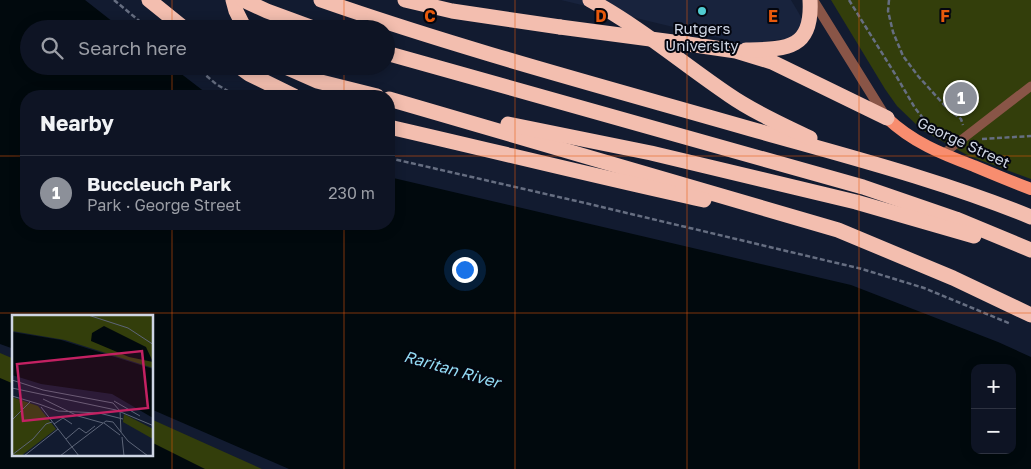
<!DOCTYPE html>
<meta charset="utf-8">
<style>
:root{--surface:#0e1424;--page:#171d2c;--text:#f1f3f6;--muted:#9b9ea6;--line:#2e3341;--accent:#8c9099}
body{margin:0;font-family:"Golos Text",sans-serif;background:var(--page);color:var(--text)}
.controls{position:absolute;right:15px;bottom:15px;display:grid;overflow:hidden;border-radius:10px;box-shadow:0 2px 12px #0003}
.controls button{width:45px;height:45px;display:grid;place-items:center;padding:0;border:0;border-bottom:1px solid var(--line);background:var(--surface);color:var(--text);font:25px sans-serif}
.you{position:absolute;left:464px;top:269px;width:18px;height:18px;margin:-12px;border:4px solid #fff;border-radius:50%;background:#1a73e8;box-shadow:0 0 0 8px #1a73e833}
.badge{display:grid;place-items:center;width:32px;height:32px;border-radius:50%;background:var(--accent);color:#fff;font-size:16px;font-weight:700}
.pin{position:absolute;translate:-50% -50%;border:2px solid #fff;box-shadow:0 1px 5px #0006}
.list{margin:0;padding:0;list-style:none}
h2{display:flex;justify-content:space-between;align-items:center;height:65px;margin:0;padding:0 20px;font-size:21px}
h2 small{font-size:16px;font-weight:400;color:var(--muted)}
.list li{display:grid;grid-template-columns:32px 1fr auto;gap:15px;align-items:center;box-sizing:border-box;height:75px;padding:0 20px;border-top:1px solid var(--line)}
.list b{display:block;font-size:19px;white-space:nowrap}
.list p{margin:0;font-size:16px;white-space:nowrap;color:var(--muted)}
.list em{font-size:16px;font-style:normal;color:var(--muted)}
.icon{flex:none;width:28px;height:28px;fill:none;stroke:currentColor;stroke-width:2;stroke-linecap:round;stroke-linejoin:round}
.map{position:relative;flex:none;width:1031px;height:469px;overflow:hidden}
.search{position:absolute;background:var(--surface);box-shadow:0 2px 12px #0003;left:20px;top:20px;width:375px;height:55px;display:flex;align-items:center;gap:12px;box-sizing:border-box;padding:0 18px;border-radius:28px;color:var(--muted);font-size:19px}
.panel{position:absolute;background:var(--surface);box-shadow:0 2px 12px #0003;left:20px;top:90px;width:375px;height:140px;border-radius:20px}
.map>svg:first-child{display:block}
.built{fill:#18233d}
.green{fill:#333e0b}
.water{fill:#01090d;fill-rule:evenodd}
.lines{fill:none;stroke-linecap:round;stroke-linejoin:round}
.path{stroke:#666e81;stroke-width:2.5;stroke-dasharray:5 2.5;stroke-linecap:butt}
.lane{stroke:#895547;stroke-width:9}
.street{stroke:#895547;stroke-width:10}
.primary{stroke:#f88d6f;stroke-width:12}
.highway{stroke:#f3beaf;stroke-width:15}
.highway-bridge{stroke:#f3beaf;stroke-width:15}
.grid{fill:none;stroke:#e8590c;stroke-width:1;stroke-opacity:0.55}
.poi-dot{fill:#51ccd1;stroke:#04060f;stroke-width:2}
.labels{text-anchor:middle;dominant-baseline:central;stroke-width:4;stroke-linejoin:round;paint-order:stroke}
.poi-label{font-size:15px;fill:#ced5e4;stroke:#04060f}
.street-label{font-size:15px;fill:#ced5e4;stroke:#04060f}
.water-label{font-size:16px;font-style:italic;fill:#93dbf4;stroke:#04060f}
.inset-road{fill:none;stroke:#5d6578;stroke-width:1}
.view{fill:#c32162;fill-opacity:0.15;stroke:#c32162;stroke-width:2.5}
.inset-edge{fill:none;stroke:#ced5e4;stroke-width:2.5}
.grid-label{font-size:16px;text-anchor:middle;font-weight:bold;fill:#e8590c;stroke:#04060f;stroke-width:4;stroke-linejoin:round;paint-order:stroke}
</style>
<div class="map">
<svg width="1031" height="469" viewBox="0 0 1031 469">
<rect width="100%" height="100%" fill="#121b30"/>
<polygon class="built" points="561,0 791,0 804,22 791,38 744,44"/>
<g class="green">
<polygon points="831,0 1031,0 1031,179 969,156 922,130 897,106 885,89"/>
<polygon points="0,353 14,359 14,455 152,455 153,420 262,469 0,469"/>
</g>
<g class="water">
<path d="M0 0H85L122 29H29V66H171L210 96H26V224H389V177L851 285 998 342 1031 357V469H289L153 410 152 316H14V349L0 344ZM975 368H1012V450H975Z"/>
<polygon points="0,378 14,384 14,455 152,455 153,443 205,469 0,469"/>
</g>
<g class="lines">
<g class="path">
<polyline points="114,0 149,29"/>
<polyline points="849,0 895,74 915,108 926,122 942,136 945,137"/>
<polyline points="889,0 888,11 893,32 903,56 918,76 947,108 961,119 963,125"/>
<polyline points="195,66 216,84 236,96"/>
<polyline points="982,139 1031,136"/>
<polyline points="389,158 585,203 862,269 924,288 1011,324"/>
</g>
<polyline class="lane" points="943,154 1031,86"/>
<polyline class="street" points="813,0 885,116"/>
<path class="primary" d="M887 118C912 142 942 154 974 166 993 174 1012 182 1031 189"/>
<g class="highway">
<polyline points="149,0 185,29"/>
<polyline points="233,0 236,11 245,29"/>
<polyline points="243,0 267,11 316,29"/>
<path d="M321 0C464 50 612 89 758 131 850 157 943 181 1031 217"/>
<polyline points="405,0 452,11 560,27"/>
<path d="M590 0C640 27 683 64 729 95 755 113 783 125 810 138"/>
<polyline points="688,44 736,51 772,62 887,118"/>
<path d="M746 50C786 49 813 50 810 0"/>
<polyline points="386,53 863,187 956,219 1031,250"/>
<polyline points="238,66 249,74 294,96"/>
<polyline points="283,66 317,81 377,96"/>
<polyline points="389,99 838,230 953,278 1031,315"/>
<polyline points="508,124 651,153 856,202 974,236"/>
<path d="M389 127C494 151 598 177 704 200"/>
</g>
<polyline class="highway-bridge" points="560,27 688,44"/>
</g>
<path class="grid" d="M172 0V29M344 0V29M515 0V469M687 0V469M859 0V469M172 66V96M344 66V96M0 156H26M389 156H1031M172 224V469M344 224V469M0 313H1031"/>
<circle class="poi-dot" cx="702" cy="11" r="5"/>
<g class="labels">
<g class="poi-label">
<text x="702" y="28">Rutgers<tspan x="702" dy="17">University</tspan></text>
</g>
<g class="street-label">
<text transform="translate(964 142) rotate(25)">George Street</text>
</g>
<g class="water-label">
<text transform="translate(452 369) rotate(16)">Raritan River</text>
</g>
</g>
<g transform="translate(12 315)">
<rect width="141" height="141" fill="#121b30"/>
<path d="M0 0H141V53L53 25 0 16ZM0 82 26 91 44 114 9 141H0ZM112 99 141 114V124L111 107Z" fill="#333e0b"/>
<path d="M92 11 134 32 141 47 117 42 79 26 80 18ZM0 17 49 25 141 54V103L100 79 29 69 0 60Z" fill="#01090d"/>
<path class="inset-road" d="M76 0 116 13 142 30M0 65 31 75 101 88 108 96 109 117M0 73 104 95 142 111M0 81 27 89M31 84 66 101 91 108M102 86 128 101M27 89 46 96 87 98 111 104M29 92 67 141M0 105 19 86M92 108 108 120M42 109 51 103 60 109M110 122 112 141M54 124 67 113 74 118 83 111M116 126 136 141M0 140 21 124 34 109 40 107M12 141 46 114M48 141 94 106 101 107 116 126"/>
<path class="view" d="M130 36 136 93 11 106 5 49Z"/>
<rect width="141" height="141" class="inset-edge"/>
</g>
<g class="grid-label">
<text x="430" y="22">C</text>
<text x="601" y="22">D</text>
<text x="773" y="22">E</text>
<text x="945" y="22">F</text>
</g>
</svg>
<div class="controls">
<button>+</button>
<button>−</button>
</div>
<div class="you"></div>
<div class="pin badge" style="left:961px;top:98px">1</div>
<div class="search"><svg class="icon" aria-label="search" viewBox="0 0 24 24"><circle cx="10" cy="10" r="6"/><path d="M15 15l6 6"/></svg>Search here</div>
<section class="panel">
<h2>Nearby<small></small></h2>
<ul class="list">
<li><span class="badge">1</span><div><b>Buccleuch Park</b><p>Park · George Street</p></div><em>230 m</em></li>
</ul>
</section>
</div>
